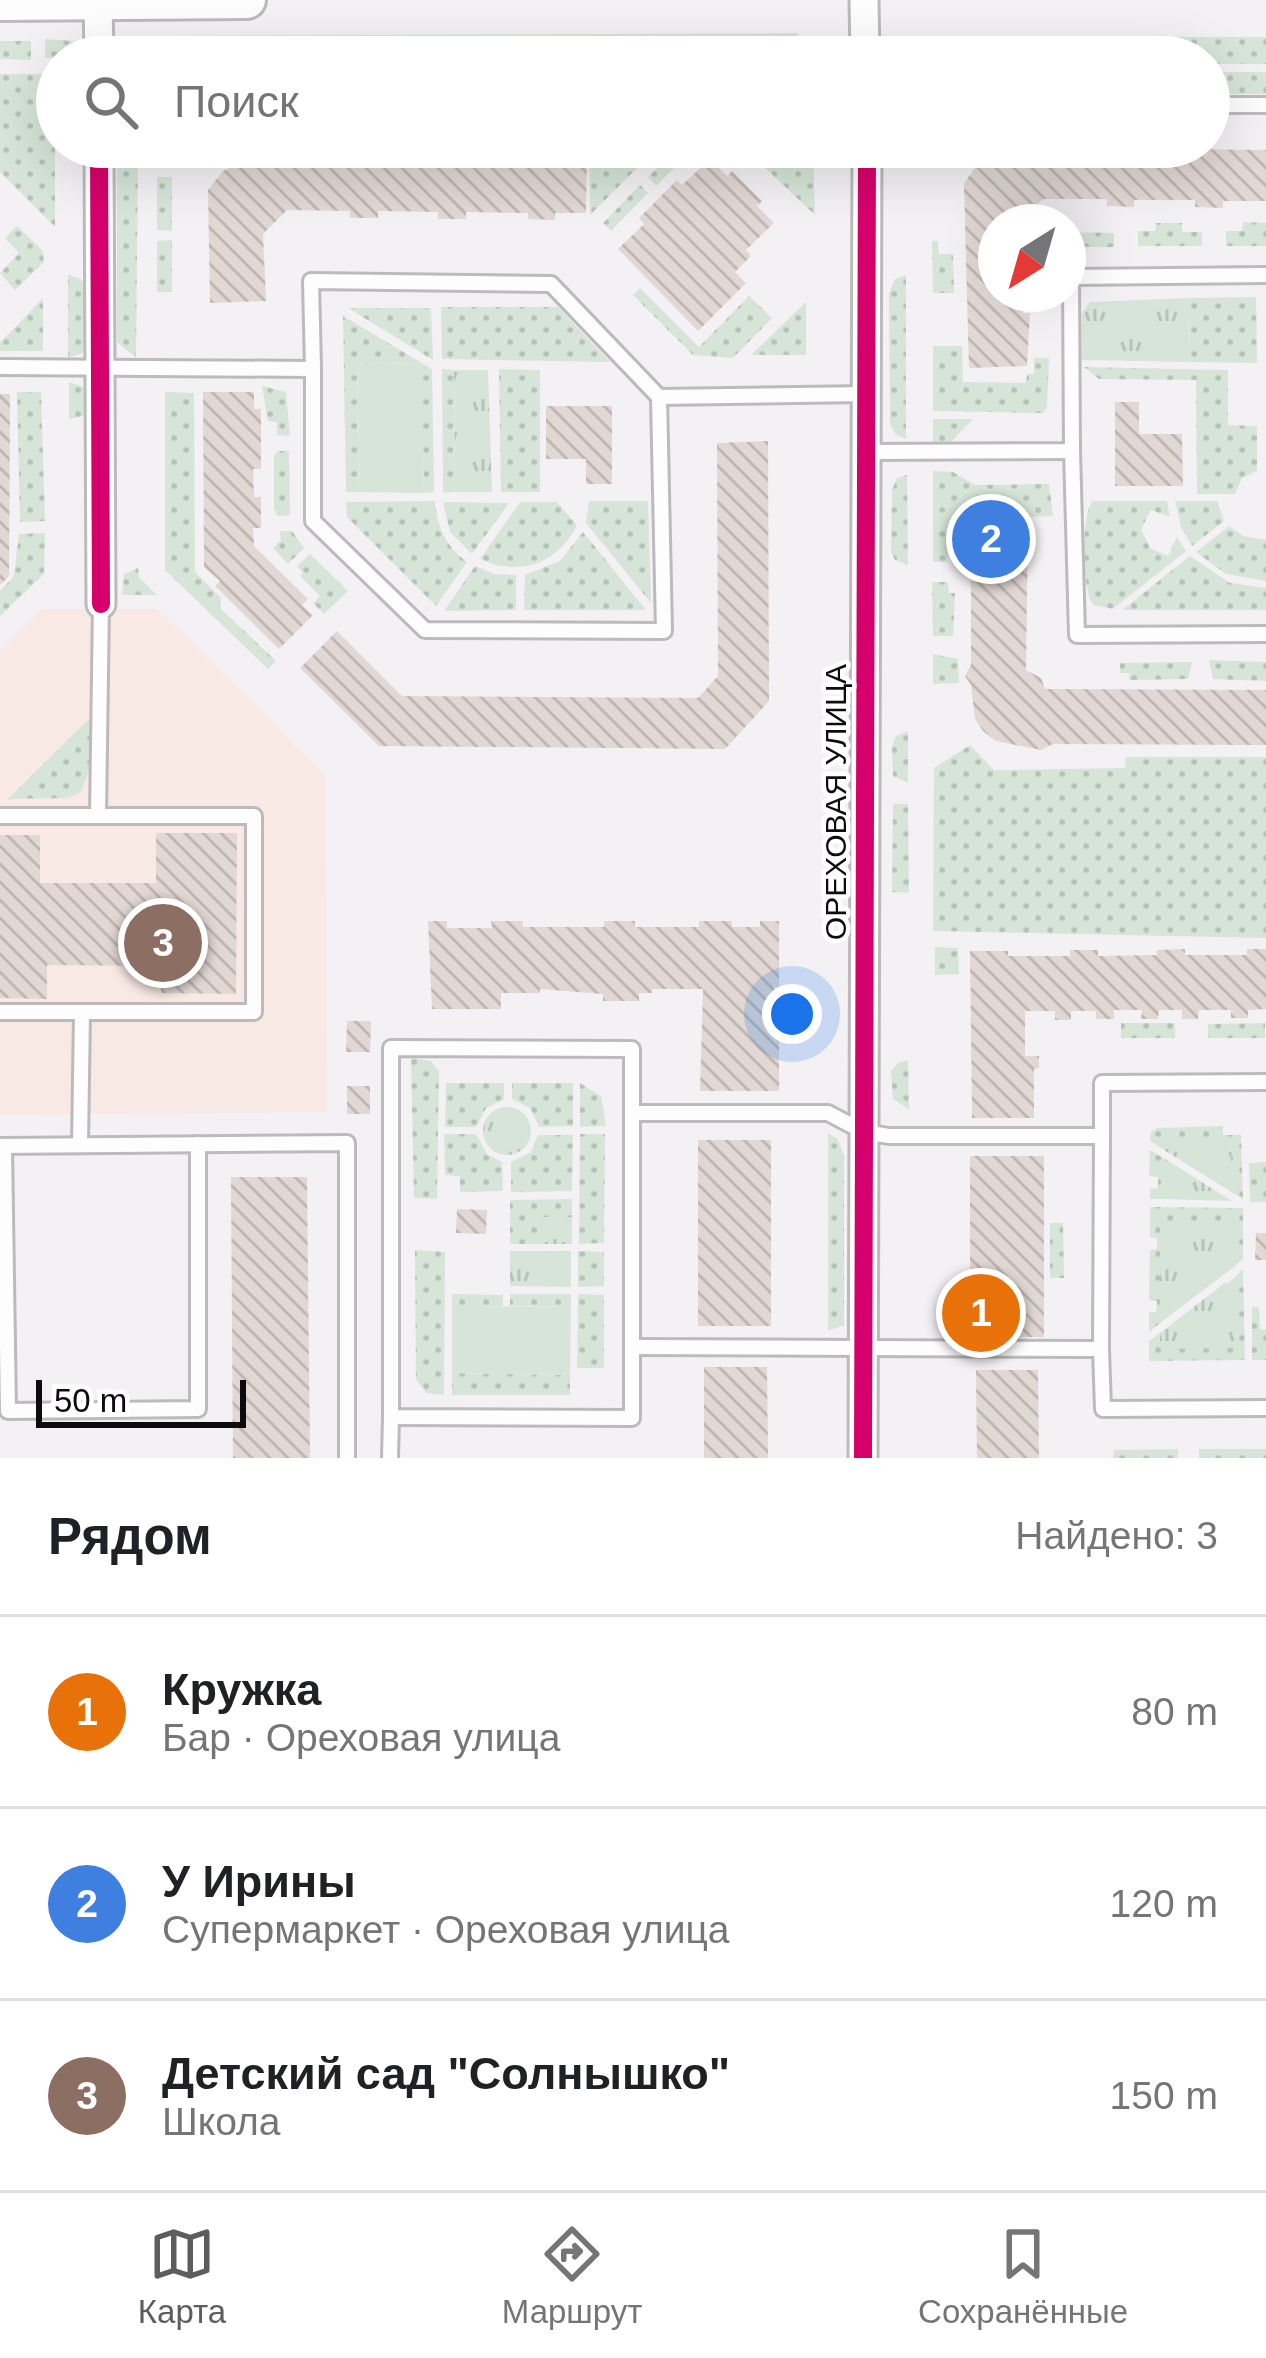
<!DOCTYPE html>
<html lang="ru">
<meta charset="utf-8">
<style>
:root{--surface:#fff;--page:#f2f2f2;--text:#202124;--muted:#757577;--line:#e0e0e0;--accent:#5e5c5e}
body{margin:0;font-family:Arial,sans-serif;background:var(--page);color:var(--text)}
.compass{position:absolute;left:978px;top:204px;width:108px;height:108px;border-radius:50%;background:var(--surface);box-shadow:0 12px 48px #0002;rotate:217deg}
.scale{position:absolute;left:36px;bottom:30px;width:210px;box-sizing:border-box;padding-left:12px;border:6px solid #0d0b0d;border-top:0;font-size:33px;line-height:42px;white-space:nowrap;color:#0d0b0d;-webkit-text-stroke:9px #fff;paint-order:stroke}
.you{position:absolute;left:792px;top:1014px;width:42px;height:42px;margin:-30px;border:9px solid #fff;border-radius:50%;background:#1a73e8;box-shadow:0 0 0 18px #1a73e833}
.badge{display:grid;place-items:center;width:78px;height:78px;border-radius:50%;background:var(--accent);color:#fff;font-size:39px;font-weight:700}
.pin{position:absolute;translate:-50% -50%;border:6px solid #fff;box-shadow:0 3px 12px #0006}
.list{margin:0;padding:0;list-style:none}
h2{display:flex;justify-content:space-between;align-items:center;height:156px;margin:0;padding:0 48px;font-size:51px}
h2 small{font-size:39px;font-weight:400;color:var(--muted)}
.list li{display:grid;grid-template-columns:78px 1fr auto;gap:36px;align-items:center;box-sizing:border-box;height:192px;padding:0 48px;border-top:3px solid var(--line)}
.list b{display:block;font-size:45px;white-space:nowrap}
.list p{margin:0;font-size:39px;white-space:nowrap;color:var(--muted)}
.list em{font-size:39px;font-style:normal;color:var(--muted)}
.icon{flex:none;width:66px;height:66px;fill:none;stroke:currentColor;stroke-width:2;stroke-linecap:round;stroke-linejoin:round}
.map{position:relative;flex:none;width:1266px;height:1458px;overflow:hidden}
.search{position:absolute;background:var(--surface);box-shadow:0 12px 48px #0002;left:36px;right:36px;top:36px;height:132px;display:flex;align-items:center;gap:30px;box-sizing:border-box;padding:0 42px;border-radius:66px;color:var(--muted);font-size:45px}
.sheet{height:732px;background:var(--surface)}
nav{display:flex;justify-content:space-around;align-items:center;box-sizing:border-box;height:168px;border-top:3px solid var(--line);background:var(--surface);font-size:33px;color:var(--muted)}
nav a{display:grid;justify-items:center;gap:6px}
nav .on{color:var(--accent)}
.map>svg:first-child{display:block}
.education{fill:#f8e9e5}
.grass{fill:url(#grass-dots)}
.park{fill:url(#park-tufts)}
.pitch{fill:#d6e5d8}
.building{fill:url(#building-back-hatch)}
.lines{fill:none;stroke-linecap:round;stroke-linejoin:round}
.lane-casing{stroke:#bcbabc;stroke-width:20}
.street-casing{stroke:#bcbabc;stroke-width:33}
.secondary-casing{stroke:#bcbabc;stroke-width:42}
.lane{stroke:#fdfdfe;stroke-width:14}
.street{stroke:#fdfdfe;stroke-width:27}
.secondary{stroke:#fdfdfe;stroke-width:36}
.cycleway-casing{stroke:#fff;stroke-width:26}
.cycleway{stroke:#d6006c;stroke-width:18}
.labels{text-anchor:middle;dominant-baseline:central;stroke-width:9;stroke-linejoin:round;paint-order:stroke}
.street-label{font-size:30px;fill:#0d0b0d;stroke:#fff}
</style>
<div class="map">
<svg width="1266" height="1458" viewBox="0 0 1266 1458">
<defs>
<pattern id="grass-dots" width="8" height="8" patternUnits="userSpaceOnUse" patternTransform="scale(3)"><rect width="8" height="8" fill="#d6e5d8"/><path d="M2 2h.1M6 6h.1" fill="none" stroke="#b6c3b8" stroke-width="1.8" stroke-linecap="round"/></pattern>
<pattern id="park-tufts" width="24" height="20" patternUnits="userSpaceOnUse" patternTransform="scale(3)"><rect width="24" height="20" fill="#d6e5d8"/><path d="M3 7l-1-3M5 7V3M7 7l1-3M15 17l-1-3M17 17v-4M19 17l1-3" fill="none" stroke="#b6c3b8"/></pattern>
<pattern id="building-back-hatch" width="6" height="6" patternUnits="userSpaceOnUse" patternTransform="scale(3)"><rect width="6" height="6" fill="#e1d7d3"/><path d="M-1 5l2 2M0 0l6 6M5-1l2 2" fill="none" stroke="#c0b7b4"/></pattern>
</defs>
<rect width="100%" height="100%" fill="#f4f1f5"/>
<polygon class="education" points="42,609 157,609 325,775 327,1112 0,1115 0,652"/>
<g class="grass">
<polygon points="798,33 798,55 175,57 175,36"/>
<polygon points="920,37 989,37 1029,52 1029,57 920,57"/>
<polygon points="1154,37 1266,37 1266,64 1209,64 1209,57 1172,57 1171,41 1153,41 1153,57 1112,57 1112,52"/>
<polygon points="45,39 72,41 86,57 45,58"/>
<polygon points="0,41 31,41 31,60 0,59"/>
<rect x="1209" y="72" width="57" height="22"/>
<polygon points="0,74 43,74 55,86 55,227 0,172"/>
<polygon points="589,147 658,147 590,215"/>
<polygon points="679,147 694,148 656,186 648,177"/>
<polygon points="743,147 813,147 815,215"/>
<polygon points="117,156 138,156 136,358 117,342"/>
<polygon points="157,177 172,177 172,231 157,230"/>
<polygon points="640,185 648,193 611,231 603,223"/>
<polygon points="1243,222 1266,223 1266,246 1226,246 1226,231 1242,231"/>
<polygon points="1156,223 1182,223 1182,232 1202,232 1202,246 1138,246 1138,231 1155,231"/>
<polygon points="17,226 43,251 44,262 15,290 0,273 19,253 5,238"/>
<polygon points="1068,232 1114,233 1114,247 1068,247"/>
<polygon points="172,240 172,292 157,292 157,241"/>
<polygon points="932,241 938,241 939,254 953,254 954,293 933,293"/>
<polygon points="68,275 81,279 89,291 89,341 83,353 68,358"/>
<polygon points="906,275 906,439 896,435 890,425 889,293 895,279"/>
<polygon points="640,288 699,347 749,296 772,318 733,358 693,355 633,295"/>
<polygon points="1256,297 1257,363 1189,362 1190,298"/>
<polygon points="43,298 43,351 0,351 0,343"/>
<polygon points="806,302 806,355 751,355"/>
<polygon points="441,307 558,307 610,362 442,359"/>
<polygon points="348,308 431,308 433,360"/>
<polygon points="343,316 432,369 434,492 424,493 421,363 357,364 360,492 346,492"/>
<polygon points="933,346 962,346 963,382 1026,383 1027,374 1034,374 1034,358 1049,358 1047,408 1043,413 933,411"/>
<polygon points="1084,367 1228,370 1228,425 1257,426 1257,471 1242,478 1235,494 1197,494 1196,380 1099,379"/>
<polygon points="442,369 454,370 455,492 443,493"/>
<polygon points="499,369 540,370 540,492 501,492"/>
<polygon points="69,382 86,388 89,406 83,416 69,419"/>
<polygon points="262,386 286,392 290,436 277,435 277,422 268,421"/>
<polygon points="17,392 41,392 45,521 20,522"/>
<polygon points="165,392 194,393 195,572 221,598 220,608 276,661 268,669 165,570"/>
<polygon points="933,419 973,419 950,443 933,444"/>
<polygon points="277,451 289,451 290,515 278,516 274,509 274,456"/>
<polygon points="933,471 953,472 975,485 1049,484 1053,516 949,520 947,562 933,562"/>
<polygon points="907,475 908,565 895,560 891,552 892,490 897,478"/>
<path d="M435 501C437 527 446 547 467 562L436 606 347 517 346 502Z"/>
<polygon points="589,501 648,501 651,603 586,523"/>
<path d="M1092 501H1167L1170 517 1151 510 1141 529 1150 548 1168 556 1177 537 1186 551 1113 609 1093 605C1082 589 1081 518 1092 501Z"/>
<polygon points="1175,501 1217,501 1224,521 1192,546 1181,527"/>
<polygon points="443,502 509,503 472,554 450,532"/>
<path d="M520 502H557L577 525C558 564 519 577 480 559Z"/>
<polygon points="1229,526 1243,536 1266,540 1266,581 1226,574 1196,552"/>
<polygon points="280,531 292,531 304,548 288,564 273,548 281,540"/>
<polygon points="583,532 646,610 524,610 525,575 560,561"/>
<polygon points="45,533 44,574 0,616 0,591 14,576 19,534"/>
<polygon points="310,554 348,591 324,614 313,603 320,596 300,576 303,573 297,566"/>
<polygon points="1190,556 1230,583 1266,588 1266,610 1122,610"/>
<polygon points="475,566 494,574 516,575 516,610 444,611"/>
<polygon points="138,568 139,578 157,595 122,595 124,574"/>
<polygon points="932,582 948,582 949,593 955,593 953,636 933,636"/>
<polygon points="933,654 958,659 959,683 933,684"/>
<polygon points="1209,660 1266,662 1266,681 1213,679"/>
<polygon points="1192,662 1188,679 1129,680 1129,673 1120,673 1120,663"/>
<polygon points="90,718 89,772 80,793 67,798 8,799"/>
<polygon points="908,731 908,783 893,776 892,747 896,736"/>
<polygon points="970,745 994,770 1125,768 1126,757 1266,757 1266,938 933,931 934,768"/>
<polygon points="893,804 908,804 909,893 892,892"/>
<polygon points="935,947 958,948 959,974 935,975"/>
<rect x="1121" y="1023" width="54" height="15"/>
<polygon points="1265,1023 1265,1038 1208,1038 1208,1024"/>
<polygon points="411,1058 431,1061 439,1071 437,1199 414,1198"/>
<polygon points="908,1060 909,1109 893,1099 891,1071 898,1063"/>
<polygon points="446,1083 504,1083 504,1099 486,1108 476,1127 445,1127"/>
<polygon points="512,1083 573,1083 573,1126 539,1127 530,1108 512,1099"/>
<polygon points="580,1083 601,1096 606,1126 580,1127"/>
<polygon points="1223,1126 1223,1135 1241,1135 1243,1199 1233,1193 1231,1138 1164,1139 1164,1150 1150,1141 1151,1132 1157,1128"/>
<polygon points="828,1133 838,1139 844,1155 844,1325 828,1331"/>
<polygon points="444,1134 476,1134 487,1154 502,1162 503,1191 460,1192 460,1176 445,1175"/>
<polygon points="580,1134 605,1134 604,1243 579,1244"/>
<polygon points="538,1135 573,1135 572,1191 511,1192 511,1162 531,1152"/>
<polygon points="1150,1150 1165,1159 1164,1199 1150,1199 1150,1189 1158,1188 1158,1177 1149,1176"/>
<polygon points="1266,1162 1266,1202 1250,1202 1249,1163"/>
<polygon points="572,1199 572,1217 539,1217 539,1244 510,1244 510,1200"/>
<polygon points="1150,1207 1243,1208 1243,1259 1235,1266 1234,1221 1160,1222 1160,1323 1149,1332 1149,1312 1156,1312 1157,1301 1149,1300 1150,1250 1157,1249 1157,1238 1150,1237"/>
<polygon points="1050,1223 1063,1223 1064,1278 1050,1278"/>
<polygon points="415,1250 445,1252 444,1395 426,1393 416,1379"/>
<polygon points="578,1251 604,1252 604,1286 578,1287"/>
<polygon points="1243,1269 1245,1360 1149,1361 1149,1341 1160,1333 1161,1349"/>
<polygon points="452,1294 503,1295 503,1306 452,1306"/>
<polygon points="510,1294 571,1294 571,1307 510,1306"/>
<polygon points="578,1294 604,1295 604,1368 577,1368"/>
<polygon points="1252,1307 1259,1307 1260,1329 1266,1330 1266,1360 1252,1360"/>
<polygon points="452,1373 570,1375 570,1395 452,1395"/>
<polygon points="1178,1449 1178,1458 1113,1458 1114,1450"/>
<rect x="1199" y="1449" width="67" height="9"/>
</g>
<g class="park">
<polygon points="1190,298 1189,362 1081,360 1082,313 1090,302"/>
<polygon points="454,370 488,370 492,492 455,492"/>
<circle cx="507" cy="1131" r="24"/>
<polygon points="1164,1138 1231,1138 1233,1193 1164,1150"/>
<polygon points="1165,1159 1232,1201 1164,1199"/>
<polygon points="538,1217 572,1217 572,1244 539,1244"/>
<polygon points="1160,1221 1235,1221 1235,1266 1160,1323"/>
<polygon points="510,1251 571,1251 571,1287 510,1286"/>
<polygon points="1226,1282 1235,1291 1235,1348 1160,1349 1160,1333"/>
</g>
<g class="pitch">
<polygon points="422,363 424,493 360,492 357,364"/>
<polygon points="452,1306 571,1307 570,1375 452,1373"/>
</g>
<g class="building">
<polygon points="1007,147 1266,150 1266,201 1223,201 1223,208 1195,207 1195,200 1134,200 1134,207 1107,206 1107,199 1043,199 1020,222 996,222 996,294 1022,294 1023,313 1030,313 1027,366 969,368 964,184 980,159"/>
<polygon points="250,159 587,162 586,213 555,213 555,220 528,219 528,213 466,212 466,219 438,219 438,212 378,211 378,218 350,218 350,211 287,210 263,234 266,301 210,303 208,190 223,171"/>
<polygon points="710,159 727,176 732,171 762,201 757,206 774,223 746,250 751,256 735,272 746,283 698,331 618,249 644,224 639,218 677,180 682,185"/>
<polygon points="203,392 254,392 254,409 261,409 261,469 253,469 254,497 261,497 261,528 253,528 254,546 308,599 302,605 313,615 279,649 215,586 220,581 204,567"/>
<polygon points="0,394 10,394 9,576 0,585"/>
<polygon points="1115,402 1139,402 1139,434 1182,434 1183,486 1115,486"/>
<polygon points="546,406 612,406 612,484 586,484 586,459 546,459"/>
<polygon points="768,441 769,701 725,749 379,746 300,668 337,631 402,696 698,698 718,676 717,443"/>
<polygon points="1028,524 1026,670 1041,678 1045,689 1266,690 1266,745 1053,744 1041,750 996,741 983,731 975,719 971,685 965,676 971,665 971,525"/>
<polygon points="156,833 237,833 236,994 161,993 161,966 47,965 47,999 0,998 0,835 40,835 40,883 156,883"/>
<polygon points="428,921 447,921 447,928 492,928 491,921 523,921 523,927 604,927 604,921 635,921 635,927 699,927 699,921 732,921 732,927 760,927 760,921 779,921 779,987 774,987 774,1014 779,1014 779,1091 700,1091 703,989 652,989 652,993 639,993 639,1001 603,1001 603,994 540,989 540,993 501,993 501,1009 432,1009"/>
<polygon points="1185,949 1185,955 1247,955 1247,949 1266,949 1266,1009 1248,1010 1248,1018 1231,1018 1231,1010 1199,1010 1198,1019 1182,1019 1182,1010 1159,1010 1158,1019 1141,1019 1142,1010 1114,1010 1114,1019 1096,1019 1096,1011 1071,1011 1071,1020 1055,1020 1055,1011 1025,1011 1025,1056 1039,1056 1039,1068 1034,1069 1034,1118 972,1118 970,951 1008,951 1008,956 1070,956 1070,950 1098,950 1098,956 1157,955 1157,950"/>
<polygon points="347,1021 371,1021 370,1052 346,1052"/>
<rect x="347" y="1086" width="23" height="28"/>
<rect x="698" y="1140" width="73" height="186"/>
<rect x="970" y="1156" width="74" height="181"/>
<polygon points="231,1177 307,1177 310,1458 233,1458"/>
<polygon points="457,1209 487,1210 486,1234 456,1233"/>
<polygon points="1256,1233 1266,1233 1266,1260 1255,1260"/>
<polygon points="704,1367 767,1367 768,1458 704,1458"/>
<polygon points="976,1370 1038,1370 1039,1458 977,1458"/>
</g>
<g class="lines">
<g class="lane-casing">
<g id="lane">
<polyline points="1209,105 1266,105"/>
<polyline points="0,367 313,369 313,521 425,630 664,631 659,397 551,284 311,281 313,369"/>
<polyline points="659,397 867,394"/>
<polyline points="1072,451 1077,635 1266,634"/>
<polyline points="866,452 1072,451 1071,277 1266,275"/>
<polyline points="0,816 254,816 254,1012 0,1012"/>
<polyline points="98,816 101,604"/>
<polygon points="391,1048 632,1049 632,1418 391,1417"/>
<polyline points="632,1113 828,1113 864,1132 889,1136 1102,1136 1102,1083 1266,1082"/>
<polyline points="80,1145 82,1012"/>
<polyline points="1,1146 347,1143 347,1458"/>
<polyline points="4,1146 8,1411 198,1409 198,1144"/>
<polyline points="632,1347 1101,1349 1103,1409 1266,1408"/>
<polyline points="1101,1349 1102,1136"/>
<polyline points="390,1458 391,1417"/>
</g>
</g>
<g class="street-casing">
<g id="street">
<polyline points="98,0 99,57"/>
<polyline points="864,0 865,57"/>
<polyline points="99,147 101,604"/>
<polyline points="863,1458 867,147"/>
</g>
</g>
<g class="secondary-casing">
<polyline id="secondary" points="0,2 247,0"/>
</g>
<use href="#lane" class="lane"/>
<use href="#street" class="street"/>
<use href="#secondary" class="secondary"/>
<g class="cycleway-casing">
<g id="cycleway">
<polyline points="99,147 101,604"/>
<polyline points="863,1458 867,147"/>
</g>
</g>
<use href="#cycleway" class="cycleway"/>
</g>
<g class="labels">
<g class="street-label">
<text transform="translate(835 802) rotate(-90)">ОРЕХОВАЯ УЛИЦА</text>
</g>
</g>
</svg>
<svg class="compass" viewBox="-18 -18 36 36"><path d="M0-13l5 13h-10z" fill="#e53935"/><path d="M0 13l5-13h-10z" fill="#757577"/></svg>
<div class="scale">50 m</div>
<div class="you"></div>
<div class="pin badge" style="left:981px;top:1313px;background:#e8710a">1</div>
<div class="pin badge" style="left:991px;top:539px;background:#3f7fe0">2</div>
<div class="pin badge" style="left:163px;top:943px;background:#8d6e63">3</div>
<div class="search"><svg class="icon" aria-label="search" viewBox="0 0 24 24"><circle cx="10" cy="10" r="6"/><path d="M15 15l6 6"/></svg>Поиск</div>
</div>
<section class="sheet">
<h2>Рядом<small>Найдено: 3</small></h2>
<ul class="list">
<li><span class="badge" style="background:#e8710a">1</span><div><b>Кружка</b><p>Бар · Ореховая улица</p></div><em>80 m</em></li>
<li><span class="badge" style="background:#3f7fe0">2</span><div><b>У Ирины</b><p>Супермаркет · Ореховая улица</p></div><em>120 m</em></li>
<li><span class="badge" style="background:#8d6e63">3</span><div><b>Детский сад &quot;Солнышко&quot;</b><p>Школа</p></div><em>150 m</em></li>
</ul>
</section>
<nav>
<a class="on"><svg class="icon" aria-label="map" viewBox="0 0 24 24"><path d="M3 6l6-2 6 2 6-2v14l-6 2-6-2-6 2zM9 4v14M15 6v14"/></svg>Карта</a>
<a><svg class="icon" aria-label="directions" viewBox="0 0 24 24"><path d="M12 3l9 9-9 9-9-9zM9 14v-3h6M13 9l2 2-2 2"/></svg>Маршрут</a>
<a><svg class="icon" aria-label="saved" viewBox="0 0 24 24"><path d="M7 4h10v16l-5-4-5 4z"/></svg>Сохранённые</a>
</nav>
